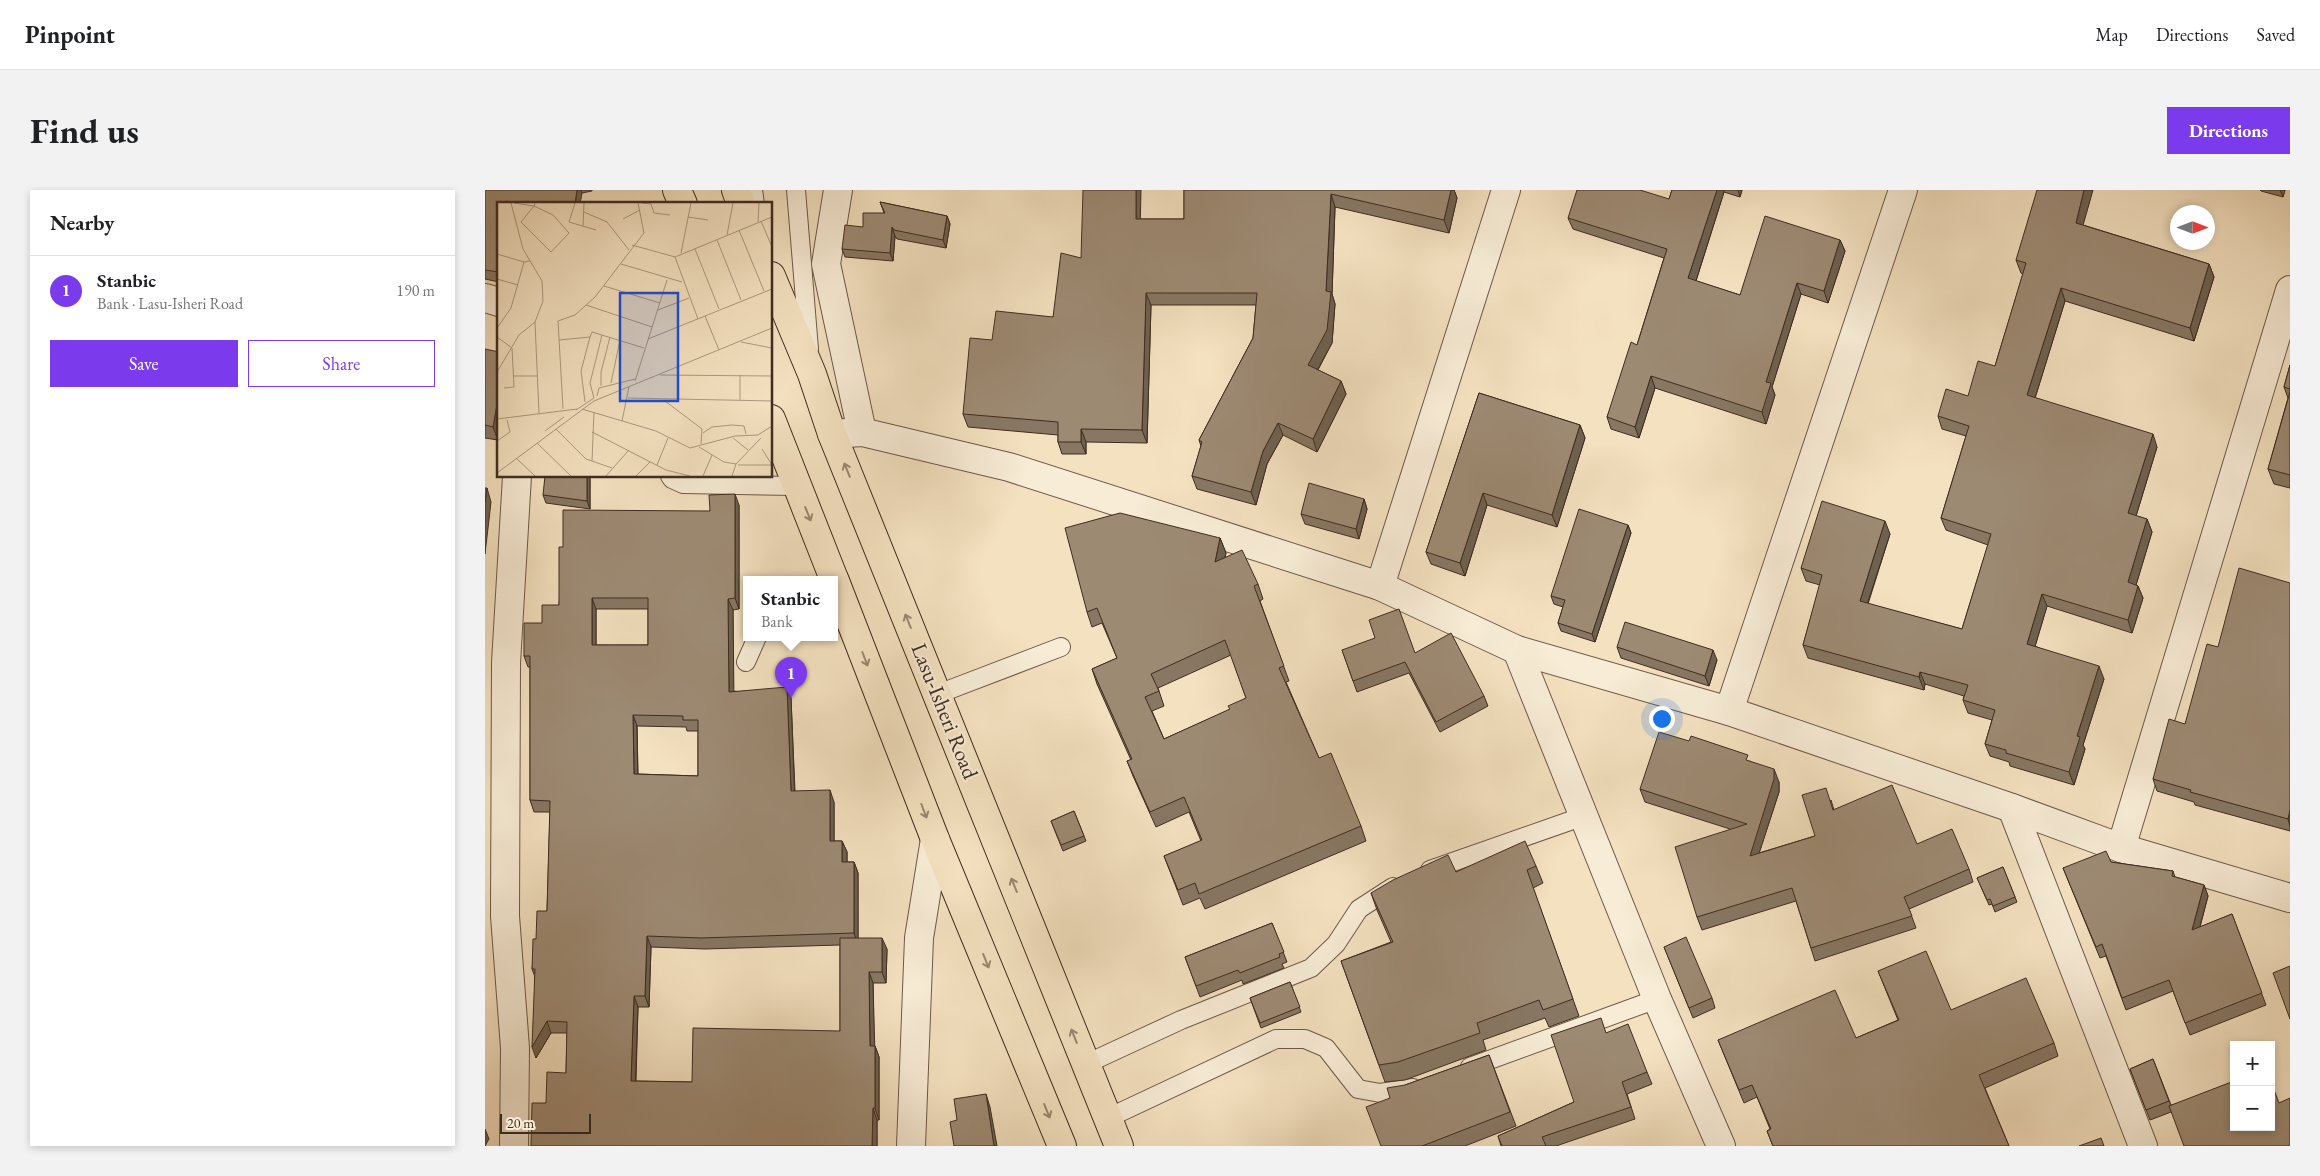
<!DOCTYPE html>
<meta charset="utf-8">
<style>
:root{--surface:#fff;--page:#f2f2f2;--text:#202124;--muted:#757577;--line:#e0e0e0;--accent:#7c3aed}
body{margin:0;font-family:"EB Garamond",serif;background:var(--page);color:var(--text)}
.controls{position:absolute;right:15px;bottom:15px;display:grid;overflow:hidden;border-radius:0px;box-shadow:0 2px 8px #0003}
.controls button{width:45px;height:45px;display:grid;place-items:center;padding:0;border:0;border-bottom:1px solid var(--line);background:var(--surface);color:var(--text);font:25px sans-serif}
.compass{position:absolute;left:1685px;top:15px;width:45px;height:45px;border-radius:50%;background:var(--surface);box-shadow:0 2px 8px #0003;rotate:90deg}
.scale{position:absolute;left:15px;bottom:12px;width:91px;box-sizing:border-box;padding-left:5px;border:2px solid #3f2c20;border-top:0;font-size:14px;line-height:18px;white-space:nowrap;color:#3f2c20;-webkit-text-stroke:4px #f8ecd6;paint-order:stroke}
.you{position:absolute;left:1176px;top:528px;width:18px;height:18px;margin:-12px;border:4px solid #fff;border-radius:50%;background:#1a73e8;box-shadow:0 0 0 8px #1a73e833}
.badge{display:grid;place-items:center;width:32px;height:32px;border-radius:50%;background:var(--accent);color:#fff;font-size:16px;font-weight:700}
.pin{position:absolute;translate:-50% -41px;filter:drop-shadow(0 1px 2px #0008)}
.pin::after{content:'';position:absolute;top:26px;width:18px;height:15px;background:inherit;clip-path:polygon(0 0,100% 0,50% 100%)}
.popup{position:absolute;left:258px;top:386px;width:95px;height:65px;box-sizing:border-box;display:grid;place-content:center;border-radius:0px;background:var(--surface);filter:drop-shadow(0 1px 4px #0005);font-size:16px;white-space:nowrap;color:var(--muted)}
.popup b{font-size:19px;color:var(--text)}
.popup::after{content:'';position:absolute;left:50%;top:100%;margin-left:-10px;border:10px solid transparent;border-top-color:var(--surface)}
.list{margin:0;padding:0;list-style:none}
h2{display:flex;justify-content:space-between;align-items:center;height:65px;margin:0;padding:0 20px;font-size:21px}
h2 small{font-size:16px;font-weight:400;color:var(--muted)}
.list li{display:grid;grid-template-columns:32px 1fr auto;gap:15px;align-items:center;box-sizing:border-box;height:70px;padding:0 20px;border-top:1px solid var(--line)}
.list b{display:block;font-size:19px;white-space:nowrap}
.list p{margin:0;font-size:16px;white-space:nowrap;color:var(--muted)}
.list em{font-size:16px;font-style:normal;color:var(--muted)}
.actions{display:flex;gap:10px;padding:15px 20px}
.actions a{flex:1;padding:11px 0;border:1px solid var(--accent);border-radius:0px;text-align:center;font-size:18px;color:var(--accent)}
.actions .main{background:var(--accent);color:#fff}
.map{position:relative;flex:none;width:1805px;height:956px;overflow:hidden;border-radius:0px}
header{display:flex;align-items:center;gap:30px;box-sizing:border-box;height:70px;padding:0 25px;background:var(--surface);border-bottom:1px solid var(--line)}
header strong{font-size:24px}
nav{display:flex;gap:28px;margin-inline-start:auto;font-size:18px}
.intro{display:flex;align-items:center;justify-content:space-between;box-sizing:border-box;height:120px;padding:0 30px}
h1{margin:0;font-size:35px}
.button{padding:12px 22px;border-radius:0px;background:var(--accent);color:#fff;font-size:18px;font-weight:700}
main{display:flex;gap:30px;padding:0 30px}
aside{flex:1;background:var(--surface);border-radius:0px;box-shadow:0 2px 8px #0003}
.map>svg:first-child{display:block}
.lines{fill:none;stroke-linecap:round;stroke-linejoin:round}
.lane-casing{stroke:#6c5948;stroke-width:20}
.street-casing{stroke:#6c5948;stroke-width:30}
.primary-casing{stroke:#3f2c20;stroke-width:30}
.lane{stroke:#f8ecd6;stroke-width:18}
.street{stroke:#f8ecd6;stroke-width:28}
.primary{stroke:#f4e1c0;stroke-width:28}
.wall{fill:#877763;stroke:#3f2c20;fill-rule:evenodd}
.shaded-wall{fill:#6e6150;stroke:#3f2c20}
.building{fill:#9d8a73;stroke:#3f2c20;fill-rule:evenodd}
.oneway{stroke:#9a8670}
.labels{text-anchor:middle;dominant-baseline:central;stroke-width:4.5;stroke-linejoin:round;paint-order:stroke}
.street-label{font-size:22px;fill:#3f2c20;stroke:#f8ecd6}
.inset-road{fill:none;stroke:#ac9980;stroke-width:1}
.view{fill:#1d4ed8;fill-opacity:0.15;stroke:#1d4ed8;stroke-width:2.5}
.inset-edge{fill:none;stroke:#3f2c20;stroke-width:2.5}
</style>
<header>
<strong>Pinpoint</strong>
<nav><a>Map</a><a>Directions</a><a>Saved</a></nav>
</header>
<div class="intro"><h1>Find us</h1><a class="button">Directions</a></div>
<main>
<aside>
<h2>Nearby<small></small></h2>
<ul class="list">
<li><span class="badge">1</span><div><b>Stanbic</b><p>Bank · Lasu-Isheri Road</p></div><em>190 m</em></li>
</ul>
<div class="actions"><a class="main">Save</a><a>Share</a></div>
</aside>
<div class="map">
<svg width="1805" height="956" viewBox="0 0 1805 956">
<rect width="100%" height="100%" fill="#f4e1c0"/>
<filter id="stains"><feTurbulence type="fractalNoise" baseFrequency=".004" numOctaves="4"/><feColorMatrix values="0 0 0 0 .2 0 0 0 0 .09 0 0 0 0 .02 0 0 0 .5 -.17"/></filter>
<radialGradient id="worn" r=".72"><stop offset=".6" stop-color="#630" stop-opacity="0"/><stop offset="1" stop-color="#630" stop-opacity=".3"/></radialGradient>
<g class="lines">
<g class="lane-casing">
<g id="lane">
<polyline points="268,0 270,14"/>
<polyline points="311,0 324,159"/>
<polyline points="185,286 187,289 198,294 312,296"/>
<polyline points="261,472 272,447"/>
<polyline points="453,504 576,457"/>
<polyline points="945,680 1099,626"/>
<polyline points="601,874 696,830 826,778 851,754 874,719 908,697"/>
<polyline points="985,877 1172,809"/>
<polyline points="623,928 791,849 820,849 841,858 873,899 895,903 928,898"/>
</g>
</g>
<g class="street-casing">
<g id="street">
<polyline points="353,0 341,74 377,242"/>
<polyline points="0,108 14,112"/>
<polyline points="347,244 377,242 524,277 895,396 1032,460 1244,521 1527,618 1636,658 1805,708"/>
<polyline points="895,396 1021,0"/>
<polyline points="1032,460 1172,809 1236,956"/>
<polyline points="1244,521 1418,0"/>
<polyline points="1527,618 1658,956"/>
<polyline points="1636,658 1805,100"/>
<polyline points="29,956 30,858 20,726 21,473 32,286"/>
<polyline points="426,956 434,748 450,649"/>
</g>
</g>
<g class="primary-casing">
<g id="primary">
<polyline points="192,0 198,14"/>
<polyline points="251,0 256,14"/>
<polyline points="286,86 327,184 347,244 634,956"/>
<polyline points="286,229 349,389"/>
<polyline points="350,391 450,649 577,956"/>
</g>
</g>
<use href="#lane" class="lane"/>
<use href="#street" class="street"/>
<use href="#primary" class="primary"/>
</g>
<g class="wall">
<polygon points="0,0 107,0 107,1 97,3 14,14 14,92 0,89"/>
<polygon points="699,0 969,0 972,8 964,43 850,17 847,104 850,114 847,153 833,180 856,191 861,204 832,262 798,245 782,274 771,315 712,299 707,286 716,256 714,250 768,148 771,115 666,115 662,253 601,252 601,264 577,264 573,252 573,245 483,237 478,224 507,150 568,127 596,68 656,29 699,29"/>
<polygon points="1187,0 1257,0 1255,7 1239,2 1211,91 1255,105 1355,50 1360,61 1343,113 1316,104 1287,197 1290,205 1281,234 1170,198 1154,248 1126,239 1122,227 1152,155 1179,68 1088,39 1083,28 1184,9"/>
<polygon points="1775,0 1800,0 1798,7 1776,1"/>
<polygon points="395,12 462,26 465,34 461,58 412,49 410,46 408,71 360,67 357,59 378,37 399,23"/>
<polygon points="1598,35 1724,74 1729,87 1709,151 1580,111 1550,208 1672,257 1651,326 1662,329 1667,342 1651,395 1653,396 1658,408 1647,443 1562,416 1550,456 1619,489 1598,555 1600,559 1589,595 1525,576 1524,572 1505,566 1500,554 1507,530 1483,523 1478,510 1479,506 1440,494 1439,500 1323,468 1318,455 1335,395 1321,391 1316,378 1405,344 1383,414 1477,439 1503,355 1461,340 1456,328 1481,246 1457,239 1453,226 1483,206 1510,176 1538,84 1536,83 1531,70"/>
<polygon points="0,159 13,250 0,248"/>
<polygon points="1805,175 1805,298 1789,294 1783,279 1803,208 1799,197"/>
<polygon points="994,203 1095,235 1100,248 1072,337 1002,315 980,386 946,374 941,362"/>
<polygon points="105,286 105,319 61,313 58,305"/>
<polygon points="879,309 882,319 874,349 820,334 816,324"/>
<path d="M254 315V419L248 420V501L306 508 310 601 349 612V651H357L362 662V672H369L373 683V748L402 759 401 793H388L389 856H390L394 867V930H392V956H46L61 913 81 883 82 843H66L51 868 50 787 47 779 51 749 62 721 65 622H49L45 610V477H43L39 466 57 433 74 415 78 357 225 321ZM111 419H163V455H111ZM152 536 201 537 202 541H213V586L153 584ZM355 755V841L207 892 151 891 153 817H164L166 757 220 759Z"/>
<polygon points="1143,335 1146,343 1110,452 1076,441 1073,433 1078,417 1069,414 1066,406"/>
<path d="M735 348 741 363 740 368 773 394 778 409 775 411 804 491 801 492 834 568 876 636 881 651 720 719 715 708 698 715 679 666 716 651 704 622 671 637 648 586 642 571 646 570 612 494 607 479 632 468 617 433 607 437 602 422ZM746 465 761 508 744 520 679 549 667 521 679 516 673 498Z"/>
<polygon points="1805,393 1805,641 1710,615 1709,612 1672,601 1668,589 1700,534 1733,457"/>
<polygon points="1132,457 1232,470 1224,496 1136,468"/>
<polygon points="857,460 930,463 999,506 1003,516 955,542 924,483 872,502"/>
<polygon points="1265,571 1294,592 1294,602 1274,663 1330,646 1346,610 1349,620 1432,654 1484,679 1488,692 1424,719 1431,738 1330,771 1311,711 1217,740 1212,727 1245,639 1160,612 1155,599"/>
<polygon points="589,621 601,651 578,661 566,631"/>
<polygon points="1626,672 1688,681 1690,687 1719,695 1723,706 1715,737 1747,724 1781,815 1705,845 1688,801 1641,820 1621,766 1615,768 1578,678"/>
<polygon points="1051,676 1058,693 1048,698 1094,826 1064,837 1060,828 998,850 1001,860 920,890 900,892 856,771 906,752 892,720 886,703 971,682"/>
<polygon points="1518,677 1532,712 1510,722 1507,714 1504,715 1492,688"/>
<polygon points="787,733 802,772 797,774 799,778 758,794 757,790 715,807 700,767"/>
<polygon points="1179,757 1227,808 1230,818 1208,828"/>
<polygon points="1393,781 1466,820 1569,853 1573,866 1500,898 1524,956 1288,956 1282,941 1285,939 1272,907 1259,913 1233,850 1371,848 1413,830"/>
<polygon points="805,792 816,822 776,838 765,808"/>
<polygon points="1121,843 1162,882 1167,894 1142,904 1150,929 1071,956 1016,956 1013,946 1089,912"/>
<polygon points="1004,865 1031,936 980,956 896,956 905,908 920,895"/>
<polygon points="1668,869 1686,915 1805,956 1686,922 1665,930 1645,879"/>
</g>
<g class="shaded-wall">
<polygon points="92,0 96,0 97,3 95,14 90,14"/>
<polygon points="651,0 656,0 655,42 651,29"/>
<polygon points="966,0 969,0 972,8 964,43 959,30"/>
<polygon points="1232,0 1239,0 1239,2 1208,100 1203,88"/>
<polygon points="1253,0 1257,0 1255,7"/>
<polygon points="1599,0 1608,0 1595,46 1591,33"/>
<polygon points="1795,0 1800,0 1798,7"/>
<polygon points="846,4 850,17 847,104 850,114 847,153 828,188 823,175 841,101"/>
<polygon points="462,26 465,34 461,58 458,50"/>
<polygon points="407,37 410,46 408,71 405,63"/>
<polygon points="1355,50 1360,61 1343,113 1339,101"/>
<polygon points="1724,74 1729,87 1709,151 1705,138"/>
<polygon points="1312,93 1316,104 1287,197 1290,205 1281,234 1277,222 1281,192"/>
<polygon points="1576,98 1580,111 1547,218 1542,205"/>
<polygon points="661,103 666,115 662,253 657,240"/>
<polygon points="1166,186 1170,198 1154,248 1150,237"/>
<polygon points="856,191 861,204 832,262 828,249"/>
<polygon points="14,203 14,245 13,250 8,237"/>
<polygon points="793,233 798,245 782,274 771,315 766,302 778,261"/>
<polygon points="1095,235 1100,248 1072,337 1067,325"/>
<polygon points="596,239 601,252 601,264 596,252"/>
<polygon points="1668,244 1672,257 1648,336 1643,323"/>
<polygon points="102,286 105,286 105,319 102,311"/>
<polygon points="2,298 6,312 0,364 0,312"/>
<polygon points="998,303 1002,315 980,386 975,373"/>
<polygon points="250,304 254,315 254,419 250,408"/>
<polygon points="879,309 882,319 874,349 871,339"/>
<polygon points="1662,329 1667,342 1648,405 1643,392"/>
<polygon points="1400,331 1405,344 1379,424 1375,411"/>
<polygon points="1143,335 1146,343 1110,452 1107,444"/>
<polygon points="735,348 741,363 735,387 730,372"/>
<polygon points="1653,396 1658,408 1647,443 1643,430"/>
<polygon points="1557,404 1562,416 1547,467 1542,454"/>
<polygon points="107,408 111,419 111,467 107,455"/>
<polygon points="243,409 248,420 249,513 244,502"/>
<polygon points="1228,460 1232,470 1224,496 1220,486"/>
<polygon points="1614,476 1619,489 1598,555 1600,559 1589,595 1584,582 1592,546"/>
<polygon points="1435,482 1440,494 1439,500 1434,487"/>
<polygon points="302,497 306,508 310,612 306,601"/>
<polygon points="148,525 152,536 153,596 149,584"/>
<polygon points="1289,579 1294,592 1294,602 1269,679 1265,666"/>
<polygon points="345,600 349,612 349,662 345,651"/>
<polygon points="1805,620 1805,636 1803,629"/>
<polygon points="357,651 362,662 362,683 357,672"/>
<polygon points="369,672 373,683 373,755 369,743"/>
<polygon points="1719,695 1723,706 1711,751 1707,740"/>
<polygon points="162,746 166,757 164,817 160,806"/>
<polygon points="397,748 402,759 401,793 397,782"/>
<polygon points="384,782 388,793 390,867 385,856"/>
<polygon points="149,806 153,817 150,902 146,891"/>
<polygon points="62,831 66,843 51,868 47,857"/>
<polygon points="390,856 394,867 394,930 390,918"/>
<polygon points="501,904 505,917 512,956 509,956"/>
<polygon points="388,918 392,930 392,956 387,956"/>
<polygon points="0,939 4,949 0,956"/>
</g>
<g class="building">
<polygon points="0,0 92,0 90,14 14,14 14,82 0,80"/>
<polygon points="598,0 651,0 651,29 699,29 699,0 966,0 959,30 846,4 841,101 846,102 842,140 823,175 856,191 828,249 793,233 778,261 766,302 707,286 717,252 714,250 768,148 772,103 661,103 657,240 596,239 596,252 573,252 573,232 478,224 485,148 507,150 511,121 568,127 576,63 596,68"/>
<polygon points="1092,0 1155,0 1184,9 1187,0 1232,0 1203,88 1255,105 1280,26 1355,50 1339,101 1312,93 1281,192 1286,193 1277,222 1166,186 1150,237 1122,227 1146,152 1152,155 1182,59 1083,28"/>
<polygon points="1552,0 1599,0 1591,33 1724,74 1705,138 1576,98 1542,205 1668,244 1643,323 1662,329 1643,392 1653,396 1643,430 1557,404 1542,454 1614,476 1592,546 1595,547 1584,582 1521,563 1521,560 1500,554 1510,520 1478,510 1483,495 1435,482 1434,487 1318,455 1337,385 1316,378 1337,311 1400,331 1375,411 1477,439 1506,344 1456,328 1484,236 1453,226 1461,199 1483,206 1493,171 1510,176 1541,73 1531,70"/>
<polygon points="395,12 462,26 458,50 409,40 407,37 405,63 357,59 360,35 378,37 378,23 400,23"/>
<polygon points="0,159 14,162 14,203 8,237 0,235"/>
<polygon points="1805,175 1805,199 1799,197"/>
<polygon points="1805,202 1805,285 1783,279"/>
<polygon points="994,203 1095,235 1067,325 998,303 975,373 941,362"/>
<polygon points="60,286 102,286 102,311 58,305"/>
<polygon points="824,293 879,309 871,339 816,324"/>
<polygon points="0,298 2,298 0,312"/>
<path d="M250 304V408L243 409 244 502 302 497 306 601 345 600V651H357V672H369V743L216 748 162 746 160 806H149L146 891 207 892 208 838 355 841V748H397V782H384L385 856H390V918H388L387 956H46L47 913H61L62 882 81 883 82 832 62 831 47 857 50 779H47L48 749H51L52 721H62L65 611 45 610V466H39V433H57V415H74V357H78V320L225 321 224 305ZM107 408H163V455H107ZM148 525 198 526V530H213V586L149 584Z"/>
<polygon points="1094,319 1143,335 1107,444 1073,433 1080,410 1066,406"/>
<path d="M635 323 735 348 730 372 757 360 773 394 769 396 799 476 794 478 834 568 846 563 876 636 714 704 710 693 693 700 679 666 717 650 699 607 665 622 642 571 647 569 607 479 632 468 612 418 602 422 580 338ZM740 450 761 508 743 516 745 519 679 549 660 507 674 501 666 484Z"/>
<polygon points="1754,378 1805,393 1805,620 1803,629 1705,602 1706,600 1668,589 1684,529 1700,534 1722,454 1733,457"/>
<polygon points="914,419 930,463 966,443 999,506 951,532 920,472 868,491 857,460 890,448 884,430"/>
<polygon points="1140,432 1228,460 1220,486 1132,457"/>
<polygon points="1174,542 1204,551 1206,546 1263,565 1261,570 1289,579 1289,589 1265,666 1330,646 1317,605 1341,598 1348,620 1407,595 1432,654 1467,639 1484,679 1419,707 1427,726 1326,758 1307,698 1212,727 1190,657 1262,634 1155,599"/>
<polygon points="589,621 599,646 576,655 566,631"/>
<polygon points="1040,651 1051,676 1042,680 1088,809 1058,820 1054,810 992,833 995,843 913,872 894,875 856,771 908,752 886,703 908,690 963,665 971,682"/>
<polygon points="1621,661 1626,672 1688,681 1687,686 1719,695 1707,740 1747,724 1777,803 1700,833 1684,790 1637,808 1617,754 1611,757 1578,678"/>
<polygon points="1518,677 1530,707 1508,716 1505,709 1502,710 1492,688"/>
<polygon points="787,733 799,762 794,764 795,767 755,783 753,780 711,796 700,767"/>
<polygon points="1201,747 1227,808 1204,818 1179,757"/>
<polygon points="1441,761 1466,820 1541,788 1569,853 1494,885 1524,956 1288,956 1282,941 1286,939 1267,895 1254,900 1233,850 1350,800 1371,848 1414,830 1393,781"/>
<polygon points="1805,776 1805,829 1788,783"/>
<polygon points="805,792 815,817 775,833 765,808"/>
<polygon points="1116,828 1121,843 1143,834 1162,882 1137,892 1146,917 1057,947 1061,956 1017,956 1013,946 1089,912 1066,845"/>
<polygon points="1004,865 1025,922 937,956 896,956 881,917 905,908 902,898 920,895"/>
<polygon points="1668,869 1684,911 1661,920 1645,879"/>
<polygon points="1749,891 1749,937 1786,937 1786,892 1794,913 1805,908 1805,956 1699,956 1684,916"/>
<polygon points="501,904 509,956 469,956 465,932 472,930 469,909"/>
<polygon points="1616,948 1619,956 1594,956"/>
</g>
<defs><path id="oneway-shaft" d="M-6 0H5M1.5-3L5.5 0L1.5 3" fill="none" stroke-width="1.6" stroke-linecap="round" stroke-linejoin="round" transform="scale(1.25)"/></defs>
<g class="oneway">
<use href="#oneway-shaft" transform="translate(362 280) rotate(-112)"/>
<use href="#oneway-shaft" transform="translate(323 324) rotate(68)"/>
<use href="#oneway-shaft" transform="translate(423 431) rotate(-112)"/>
<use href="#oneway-shaft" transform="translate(380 469) rotate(69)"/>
<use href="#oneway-shaft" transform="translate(439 621) rotate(69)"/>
<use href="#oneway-shaft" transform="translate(529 695) rotate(-112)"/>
<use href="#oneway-shaft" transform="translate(501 771) rotate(68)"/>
<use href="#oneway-shaft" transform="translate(589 846) rotate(-112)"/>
<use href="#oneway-shaft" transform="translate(562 921) rotate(68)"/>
</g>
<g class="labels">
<g class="street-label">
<text transform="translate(460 521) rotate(68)">Lasu-Isheri Road</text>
</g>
</g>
<g transform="translate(12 12)">
<rect width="275" height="275" fill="#f4e1c0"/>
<path class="inset-road" d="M17 1 37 4 38 1M78 1 72 20 99 28M145 1 154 2 157 11 173 13M37 4 56 13 72 31 54 50 24 20ZM87 10 110 20 132 48M191 15 211 18M126 17 143 8M264 19 275 45M261 20 262 1M86 24 87 1M242 28 267 89M230 33 236 1M220 38 244 98M135 43 178 55 275 15M198 47 222 107M184 51 194 1M0 52 27 60 33 59M178 55 201 117M124 62 185 80M0 77 21 83M107 84 163 101M89 103 155 125M161 108 192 96M208 114 222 148M38 120 42 211M0 126 14 106 27 60M0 135 15 146 17 185 7 186M151 137 275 87M62 138 93 135 95 130 147 146M244 140 275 146M0 170 22 133 38 120 46 99 45 79 26 47 14 1M163 173 275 174M243 173V198M16 174H40M138 179 170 78M114 181 123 138M104 184V170L113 135M100 194 102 186 138 177M97 196 93 181 105 133M131 196 275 199M168 199 205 227 204 242M88 200 84 169 93 135M66 207 61 119 78 113 98 95 147 31 141 1M85 207 159 229 193 246 238 234 261 233 275 224M79 208 97 196M0 217 80 207M125 219 132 185M59 227 89 257 115 266M48 229 67 215M95 230 169 268 193 274M206 231 215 225 235 223 247 224 249 232M236 236 251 248M0 239 13 230 10 218M40 241 74 274M202 245 227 260 239 262M265 247 275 263M19 256 38 274M95 259 97 210M160 263 171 236M241 263H275M0 271 97 199 275 126M109 274 132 248M139 274 153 260M206 274 215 253M235 274 239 262 264 236"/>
<path class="view" d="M123 91H181V199H123Z"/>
<rect width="275" height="275" class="inset-edge"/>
</g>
<rect width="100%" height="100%" filter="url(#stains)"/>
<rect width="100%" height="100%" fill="url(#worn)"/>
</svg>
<div class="controls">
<button>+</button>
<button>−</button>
</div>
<svg class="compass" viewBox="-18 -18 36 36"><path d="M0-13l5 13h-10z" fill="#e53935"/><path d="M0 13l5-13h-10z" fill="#757577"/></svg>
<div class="scale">20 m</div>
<div class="you"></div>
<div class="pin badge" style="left:306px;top:508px">1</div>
<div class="popup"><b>Stanbic</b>Bank</div>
</div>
</main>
